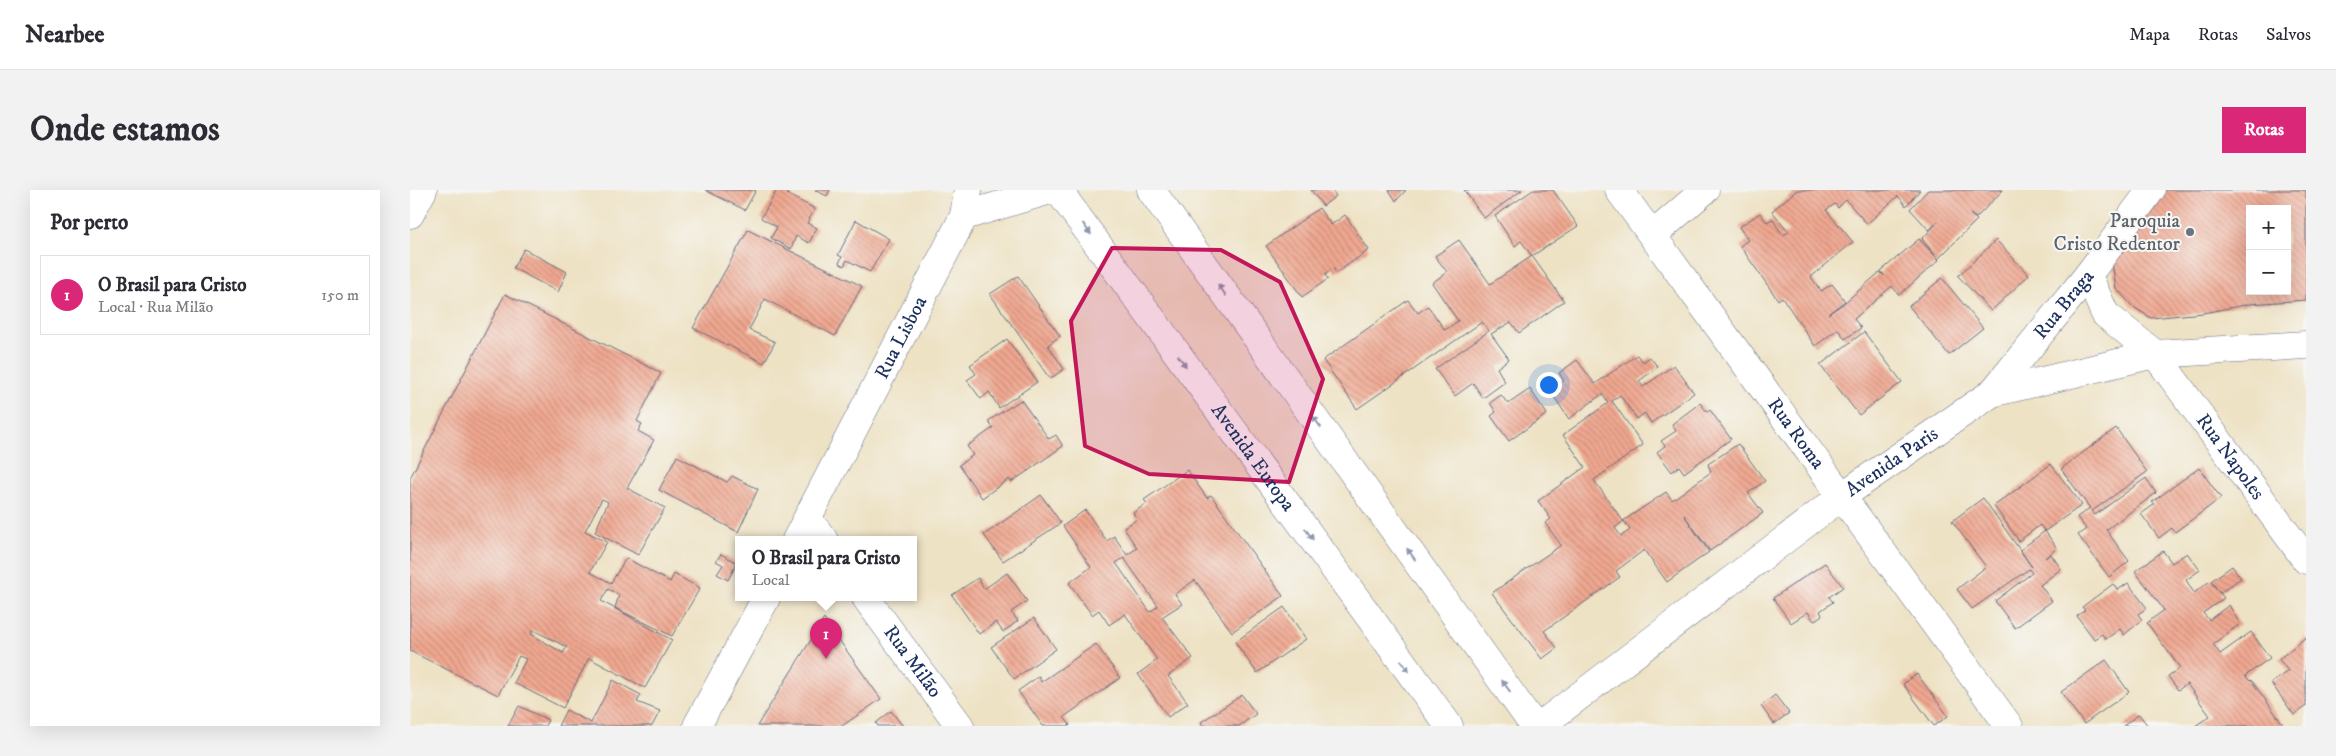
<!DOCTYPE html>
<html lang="pt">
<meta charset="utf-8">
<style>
:root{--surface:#fff;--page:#f2f2f3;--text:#2b2b33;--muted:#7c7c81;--line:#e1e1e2;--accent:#db2777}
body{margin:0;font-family:"IM FELL DW Pica",serif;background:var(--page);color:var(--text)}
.controls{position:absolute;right:15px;top:15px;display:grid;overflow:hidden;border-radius:0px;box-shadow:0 5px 20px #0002}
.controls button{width:45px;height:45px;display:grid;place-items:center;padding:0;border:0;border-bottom:1px solid var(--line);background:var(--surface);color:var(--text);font:25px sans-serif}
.you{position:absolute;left:1138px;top:194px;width:18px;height:18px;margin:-12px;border:4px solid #fff;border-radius:50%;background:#1a73e8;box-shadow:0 0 0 8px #1a73e833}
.badge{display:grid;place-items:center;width:32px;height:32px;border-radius:50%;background:var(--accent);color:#fff;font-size:16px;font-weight:700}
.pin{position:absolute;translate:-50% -41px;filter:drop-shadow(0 1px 2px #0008)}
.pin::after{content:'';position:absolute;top:26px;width:18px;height:15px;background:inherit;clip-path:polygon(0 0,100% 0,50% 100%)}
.popup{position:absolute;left:325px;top:346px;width:182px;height:65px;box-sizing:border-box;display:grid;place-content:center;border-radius:0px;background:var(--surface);filter:drop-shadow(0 1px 4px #0005);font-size:16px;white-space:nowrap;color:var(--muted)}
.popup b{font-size:19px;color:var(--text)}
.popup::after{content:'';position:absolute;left:50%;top:100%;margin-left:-10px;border:10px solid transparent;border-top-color:var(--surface)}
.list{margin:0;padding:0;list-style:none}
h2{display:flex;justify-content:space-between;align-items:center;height:65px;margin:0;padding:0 20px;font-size:21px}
h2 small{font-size:16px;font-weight:400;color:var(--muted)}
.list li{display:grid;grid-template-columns:32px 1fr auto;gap:15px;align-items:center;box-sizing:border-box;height:80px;margin:0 10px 10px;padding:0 10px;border:1px solid var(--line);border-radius:0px}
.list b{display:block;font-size:19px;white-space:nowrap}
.list p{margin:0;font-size:16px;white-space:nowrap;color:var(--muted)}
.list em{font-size:16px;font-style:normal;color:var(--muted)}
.map{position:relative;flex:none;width:1896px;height:536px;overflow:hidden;border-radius:0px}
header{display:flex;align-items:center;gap:30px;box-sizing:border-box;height:70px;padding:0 25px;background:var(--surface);border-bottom:1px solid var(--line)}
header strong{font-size:24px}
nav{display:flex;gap:28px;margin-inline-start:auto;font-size:18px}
.intro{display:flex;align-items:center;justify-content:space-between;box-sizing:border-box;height:120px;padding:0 30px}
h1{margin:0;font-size:35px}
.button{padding:12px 22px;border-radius:0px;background:var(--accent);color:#fff;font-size:18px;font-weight:700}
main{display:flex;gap:30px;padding:0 30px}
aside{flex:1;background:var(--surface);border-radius:0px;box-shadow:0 5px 20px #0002}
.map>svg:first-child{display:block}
.building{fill:url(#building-back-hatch);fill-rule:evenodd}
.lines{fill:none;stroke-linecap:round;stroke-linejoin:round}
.minor-casing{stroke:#656e82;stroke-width:29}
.tertiary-casing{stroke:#656e82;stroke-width:29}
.secondary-casing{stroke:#656e82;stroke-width:29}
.trunk-casing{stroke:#656e82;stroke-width:29}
.minor{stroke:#fff;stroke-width:28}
.tertiary{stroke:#fff;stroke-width:28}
.secondary{stroke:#fff;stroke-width:28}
.trunk{stroke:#fff;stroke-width:28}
.oneway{fill:#8d97ae}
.marked{fill:#c2185b;fill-opacity:0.2;stroke:#c2185b;stroke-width:4;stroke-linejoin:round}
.worship-dot{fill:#6b7280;stroke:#f6f6f2;stroke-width:2}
.labels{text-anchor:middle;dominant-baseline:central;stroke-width:4;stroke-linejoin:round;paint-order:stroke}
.worship-label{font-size:20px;fill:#5b616d;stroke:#f6f6f2;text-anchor:end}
.street-label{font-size:20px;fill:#1b2f5e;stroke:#f6f6f2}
</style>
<header>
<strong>Nearbee</strong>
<nav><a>Mapa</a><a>Rotas</a><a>Salvos</a></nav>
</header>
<div class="intro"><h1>Onde estamos</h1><a class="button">Rotas</a></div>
<main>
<aside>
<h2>Por perto<small></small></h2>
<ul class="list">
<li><span class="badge">1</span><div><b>O Brasil para Cristo</b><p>Local · Rua Milão</p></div><em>150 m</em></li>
</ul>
</aside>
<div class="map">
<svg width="1896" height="536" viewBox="0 0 1896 536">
<defs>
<pattern id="building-back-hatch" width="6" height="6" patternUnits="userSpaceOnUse" patternTransform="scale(1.25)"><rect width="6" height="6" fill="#f1a890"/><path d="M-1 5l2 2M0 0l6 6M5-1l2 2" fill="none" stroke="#c28979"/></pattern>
</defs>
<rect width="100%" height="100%" fill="#f6f6f2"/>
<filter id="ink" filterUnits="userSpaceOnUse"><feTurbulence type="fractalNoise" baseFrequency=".02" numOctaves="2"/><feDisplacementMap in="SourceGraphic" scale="10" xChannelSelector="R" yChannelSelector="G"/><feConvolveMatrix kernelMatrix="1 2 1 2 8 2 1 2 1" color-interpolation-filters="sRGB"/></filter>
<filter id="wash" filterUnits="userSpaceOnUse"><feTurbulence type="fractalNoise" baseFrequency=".0096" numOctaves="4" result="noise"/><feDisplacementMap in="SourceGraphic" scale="20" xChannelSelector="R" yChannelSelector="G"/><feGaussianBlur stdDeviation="1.12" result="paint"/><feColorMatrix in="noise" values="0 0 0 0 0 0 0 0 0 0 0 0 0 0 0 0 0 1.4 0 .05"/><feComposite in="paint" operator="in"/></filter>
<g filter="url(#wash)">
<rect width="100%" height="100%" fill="#eee2c4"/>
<g id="blocks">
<g class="building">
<polygon points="295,0 346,0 335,20"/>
<polygon points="367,0 379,0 377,4 405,19 397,33 407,38 399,53 386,46 381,59 361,48 367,37 351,28"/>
<polygon points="405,0 420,0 417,6"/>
<polygon points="901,0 922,0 926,6 913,16"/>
<polygon points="979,0 996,0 986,11"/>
<polygon points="1054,0 1112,0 1074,28"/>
<polygon points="1123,0 1143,0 1168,36 1122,66 1154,111 1109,143 1101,132 1081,144 1099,169 1087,178 1095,192 1073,208 1063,193 1045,206 1025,179 1079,141 1072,132 947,219 913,170 998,110 1008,123 1018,116 1035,140 1048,131 1022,93 1037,82 1025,66 1049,50 1080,94 1122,66 1111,51 1105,56 1085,26"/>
<polygon points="1387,0 1510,0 1496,16 1488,6 1457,34 1436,10 1428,18 1425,14 1416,20 1443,52 1401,87 1411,101 1422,94 1435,111 1418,124 1433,114 1470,82 1474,86 1471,81 1509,49 1529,70 1489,105 1482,96 1444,129 1451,138 1435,149 1428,139 1405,156 1372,107 1368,110 1330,56 1338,50 1329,37 1350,23 1357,32 1362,29 1373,45 1379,42 1362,21"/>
<polygon points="1518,0 1593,0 1566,28 1560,24 1567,30 1528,69 1512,49 1528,32 1519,40 1500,19"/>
<path d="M1752 0H1896V110L1840 114 1793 123 1741 128 1722 116 1706 98 1701 65ZM1840 19H1877V101H1840Z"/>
<polygon points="909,18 921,35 935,25 959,60 926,83 923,78 915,85 918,89 892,107 856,56"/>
<polygon points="446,30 479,49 460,82 437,70 434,76 429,73 432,67 428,65"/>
<polygon points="338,40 452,96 425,146 355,109 339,140 365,152 354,173 283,138"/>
<polygon points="1586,50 1619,85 1581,121 1548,86"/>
<polygon points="114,59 157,82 148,102 103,78"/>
<polygon points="608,86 650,146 638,155 654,179 640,189 580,104"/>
<polygon points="1532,88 1573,138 1539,165 1499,116"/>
<path d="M95 104 251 183 227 231 232 234 228 241 244 250 217 298 255 318 228 365 185 342 198 312 192 309 175 341 197 352 180 382 201 393 216 368 260 392 264 384 290 398 262 446 205 418 209 405 198 399 191 411 262 450 235 498 179 468 153 518 104 493 116 469 109 466 88 505 0 461V288ZM123 440 157 457 153 463 121 444Z"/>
<polygon points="1454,142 1492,192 1449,225 1410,175"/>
<polygon points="597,149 627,192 589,218 579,202 571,209 557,190 566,184 560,175"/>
<path d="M1227 165 1233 172 1240 167 1248 177 1229 191 1233 197 1264 175 1284 203 1241 233 1235 223 1227 229 1210 205 1202 211 1233 255 1184 290 1213 331 1256 302 1262 310 1301 282 1298 274 1328 254 1355 291 1338 303 1353 323 1300 361 1274 325 1299 362 1257 392 1234 360 1206 381 1210 387 1134 441 1147 458 1132 469 1082 403 1151 355 1135 333 1141 329 1128 311 1175 277 1153 245 1198 213 1192 204 1159 229 1140 201 1154 191 1149 183 1167 170 1185 194ZM1214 331 1220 340 1211 346 1205 338Z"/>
<polygon points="1120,199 1137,224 1099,251 1081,226 1086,222 1080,213 1091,205 1098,214"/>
<polygon points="611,210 639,249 646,245 653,256 615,283 601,292 599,289 572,308 549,275 563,265 557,256 583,238 578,231"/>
<polygon points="1290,213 1297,222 1300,220 1321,249 1274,283 1269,276 1262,282 1247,262 1255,256 1251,251 1266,241 1262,234"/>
<polygon points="1706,238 1737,282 1682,321 1685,325 1736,288 1746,303 1696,340 1719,371 1699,387 1668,345 1676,339 1667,327 1680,318 1651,279"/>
<polygon points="267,266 317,292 322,286 348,299 328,342 249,300"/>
<polygon points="1641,274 1672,315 1635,341 1630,335 1609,351 1584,316"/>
<polygon points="1789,278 1811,308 1765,342 1762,338 1749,348 1731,324 1745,314 1742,312"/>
<path d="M777 280 797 308 801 305 873 406 822 442 785 390 765 404 772 414 752 427 783 468 758 486 778 513 758 527 728 484 747 470 715 424 699 435 689 420 682 425 659 393 681 377 653 336 675 320 697 351 704 346 717 365 727 358 714 338 727 329 723 323 737 313 734 310ZM714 368 748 416 740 422 706 373Z"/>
<polygon points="631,305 651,333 593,371 574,345"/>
<polygon points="1573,308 1622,377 1610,360 1635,341 1647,358 1635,368 1641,364 1651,379 1630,395 1642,411 1605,438 1585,411 1622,383 1619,379 1562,419 1547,399 1576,377 1542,331"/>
<polygon points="1753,361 1762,373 1777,363 1790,380 1776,390 1784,403 1800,391 1814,408 1793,423 1799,430 1819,415 1830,434 1803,454 1810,464 1841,442 1860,468 1835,486 1840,491 1841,490 1873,534 1870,536 1785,536 1800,526 1777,494 1768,500 1758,486 1770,478 1737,433 1754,420 1725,381"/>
<polygon points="311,364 327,373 318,390 307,384 313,375 306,371"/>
<polygon points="1415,373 1433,397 1419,407 1423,412 1410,421 1412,425 1404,431 1398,422 1381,433 1363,408"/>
<polygon points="1822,376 1831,388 1810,403 1801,391"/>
<polygon points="597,383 617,411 601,422 608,431 593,442 586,432 569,444 542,405 568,388 574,399"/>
<polygon points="1718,393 1737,418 1728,424 1732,430 1714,445 1710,439 1696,449 1692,444 1684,449 1667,426 1675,420 1672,417 1703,394 1708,400"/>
<polygon points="874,417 896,449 847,483 825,452"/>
<polygon points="624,428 646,459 604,489 581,457"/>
<polygon points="414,429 471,509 432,536 347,536"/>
<polygon points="1896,447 1896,516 1884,525 1861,493 1878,481 1869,469"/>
<polygon points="686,454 710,488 654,527 660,535 659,536 633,536 608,501 629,486 631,492"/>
<polygon points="1696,470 1719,502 1674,534 1651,502"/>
<polygon points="1507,484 1538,526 1524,536 1493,494"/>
<polygon points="203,490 231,505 227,512 250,521 242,536 148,536 156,520 181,533"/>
<polygon points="832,505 846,524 829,536 793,536 791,532"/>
<polygon points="1365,505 1379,523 1364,534 1351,516"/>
<polygon points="109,516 138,530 135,536 98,536"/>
<polygon points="481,521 493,536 468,536 466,533"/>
<polygon points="1729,524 1738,536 1713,536"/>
</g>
</g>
</g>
<g filter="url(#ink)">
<use href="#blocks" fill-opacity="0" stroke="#656e82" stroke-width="1"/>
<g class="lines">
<g class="minor-casing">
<g id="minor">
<path id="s1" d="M1209 0 1599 536"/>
<polyline points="1243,45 1295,0"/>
<path id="s2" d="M1678 85 1695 124 1745 164 1896 370"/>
<path id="s3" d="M1582 203 1678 85 1741 0"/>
<path id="s4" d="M1130 536 1432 306 1582 203 1745 164 1896 155"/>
</g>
</g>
<g class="tertiary-casing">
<g id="tertiary">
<polyline points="398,329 414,350"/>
<path id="s5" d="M386 350 554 26 640 0"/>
<path id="s6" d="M456 408 550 536"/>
<polyline points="287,536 356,408"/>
</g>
</g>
<g class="secondary-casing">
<g id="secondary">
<path id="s7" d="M648 0 1039 536"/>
<polyline points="741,0 1124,536"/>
<polyline points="554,26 558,0"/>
</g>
</g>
<g class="trunk-casing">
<polyline id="trunk" points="0,24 13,0"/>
</g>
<use href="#minor" class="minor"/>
<use href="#tertiary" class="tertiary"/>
<use href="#secondary" class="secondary"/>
<use href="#trunk" class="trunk"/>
</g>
<defs><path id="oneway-solid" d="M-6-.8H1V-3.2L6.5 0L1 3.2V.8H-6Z" transform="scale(1.25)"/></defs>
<g class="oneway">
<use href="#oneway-solid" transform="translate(677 39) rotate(54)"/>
<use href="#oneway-solid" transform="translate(812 100) rotate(-126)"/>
<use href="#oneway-solid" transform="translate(772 171) rotate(54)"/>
<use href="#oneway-solid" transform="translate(907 232) rotate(-126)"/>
<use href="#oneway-solid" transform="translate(899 344) rotate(54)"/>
<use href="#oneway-solid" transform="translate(1001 364) rotate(-126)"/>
<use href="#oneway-solid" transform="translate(995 476) rotate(54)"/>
<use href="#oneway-solid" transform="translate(1096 496) rotate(-126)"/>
</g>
</g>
<path class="marked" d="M702 58 811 60 870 92 913 189 879 292 739 284 675 256 661 131Z"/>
<circle class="worship-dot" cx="1780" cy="42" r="5"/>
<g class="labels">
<g class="worship-label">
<text x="1770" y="31">Paroquia<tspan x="1770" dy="23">Cristo Redentor</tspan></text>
</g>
<g class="street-label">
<text stroke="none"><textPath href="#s3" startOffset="114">Rua Braga</textPath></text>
<text stroke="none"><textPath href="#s5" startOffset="228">Rua Lisboa</textPath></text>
<text stroke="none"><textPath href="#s1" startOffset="301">Rua Roma</textPath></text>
<text stroke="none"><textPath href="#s2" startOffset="234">Rua Napoles</textPath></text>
<text stroke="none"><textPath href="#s7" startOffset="331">Avenida Europa</textPath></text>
<text stroke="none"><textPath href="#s4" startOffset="440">Avenida Paris</textPath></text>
<text stroke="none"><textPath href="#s6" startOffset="79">Rua Milão</textPath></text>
</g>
</g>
</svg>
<div class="controls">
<button>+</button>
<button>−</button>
</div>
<div class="you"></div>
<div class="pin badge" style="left:416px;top:469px">1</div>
<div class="popup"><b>O Brasil para Cristo</b>Local</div>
</div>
</main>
